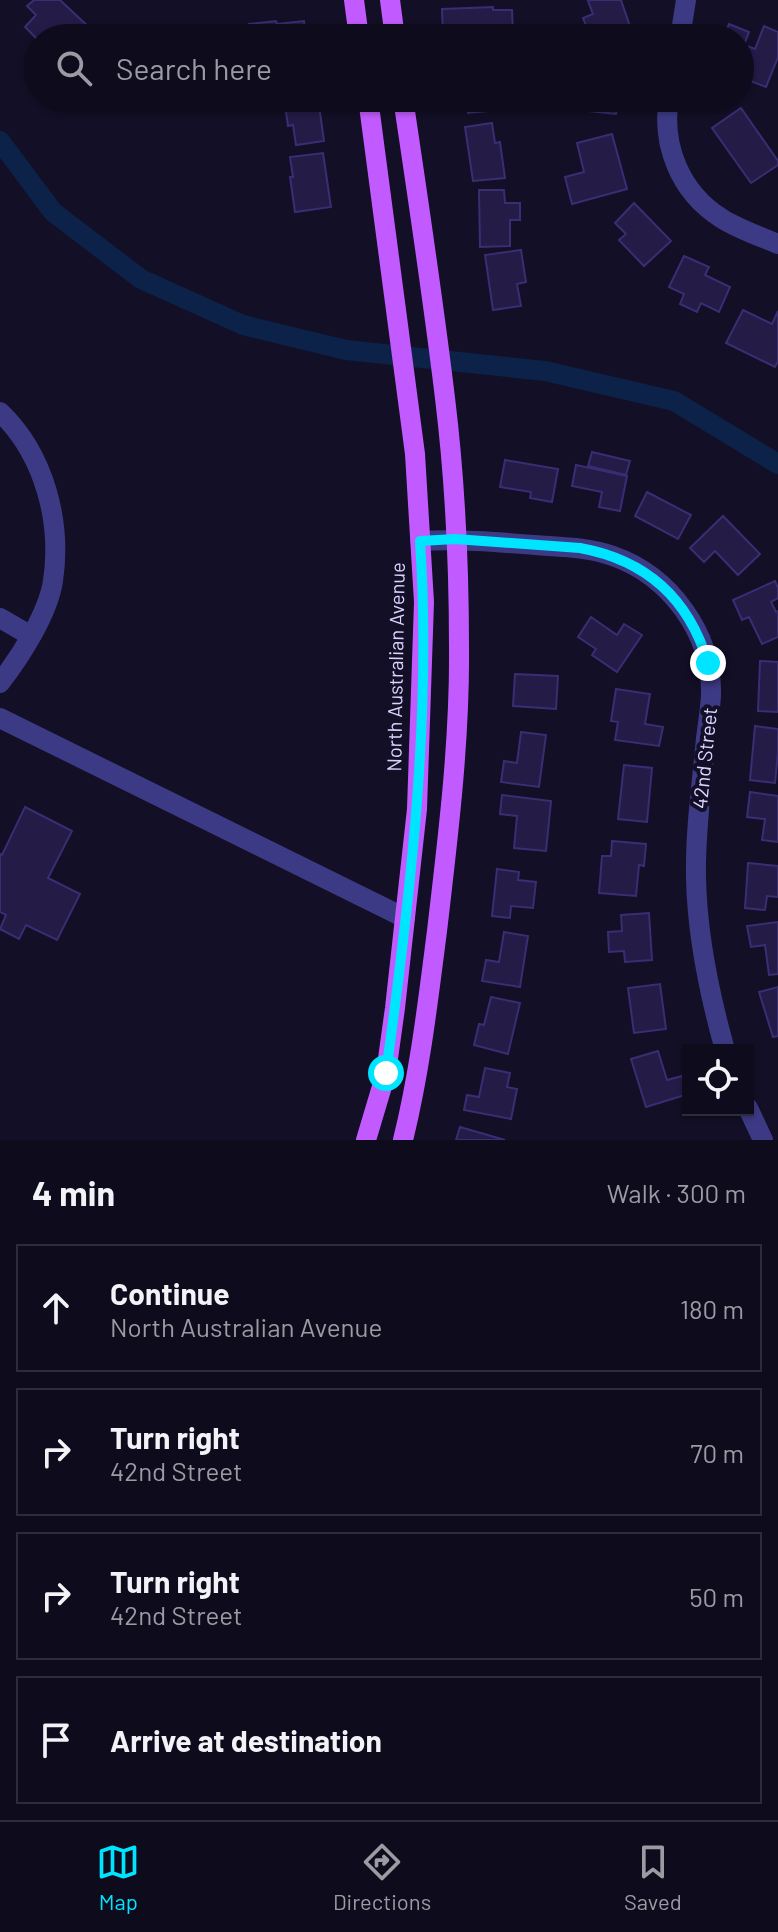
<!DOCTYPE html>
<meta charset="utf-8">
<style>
:root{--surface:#0e0b1c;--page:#1c1929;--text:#f1f3f6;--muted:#9b9ba3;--line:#2e2b3b;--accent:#00e5ff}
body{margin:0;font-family:Barlow,sans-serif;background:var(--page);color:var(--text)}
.controls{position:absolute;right:24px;bottom:24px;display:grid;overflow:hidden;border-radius:0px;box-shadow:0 2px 6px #0004}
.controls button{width:72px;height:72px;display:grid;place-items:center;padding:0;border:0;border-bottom:2px solid var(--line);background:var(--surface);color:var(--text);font:40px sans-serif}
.stop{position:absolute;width:24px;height:24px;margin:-18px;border:6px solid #00e5ff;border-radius:50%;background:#fff}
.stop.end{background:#00e5ff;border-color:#fff;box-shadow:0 2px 8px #0008}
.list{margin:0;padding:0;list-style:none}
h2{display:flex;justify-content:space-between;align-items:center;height:104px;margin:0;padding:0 32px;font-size:34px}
h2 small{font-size:26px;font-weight:400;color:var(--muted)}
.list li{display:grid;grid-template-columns:52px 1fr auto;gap:24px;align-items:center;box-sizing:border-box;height:128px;margin:0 16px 16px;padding:0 16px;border:2px solid var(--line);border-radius:0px}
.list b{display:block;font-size:30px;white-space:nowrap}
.list p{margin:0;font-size:26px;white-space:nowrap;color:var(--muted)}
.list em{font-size:26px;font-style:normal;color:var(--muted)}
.icon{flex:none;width:44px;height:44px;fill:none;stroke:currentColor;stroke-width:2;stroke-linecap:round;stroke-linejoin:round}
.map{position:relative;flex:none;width:778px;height:1140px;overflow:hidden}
.search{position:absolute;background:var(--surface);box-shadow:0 2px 6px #0004;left:24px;right:24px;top:24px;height:88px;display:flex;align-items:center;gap:20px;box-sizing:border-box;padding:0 28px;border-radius:44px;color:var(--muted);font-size:30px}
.sheet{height:680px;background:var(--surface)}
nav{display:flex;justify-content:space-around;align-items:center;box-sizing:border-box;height:112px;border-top:2px solid var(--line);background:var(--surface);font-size:22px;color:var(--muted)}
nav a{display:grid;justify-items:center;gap:4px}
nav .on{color:var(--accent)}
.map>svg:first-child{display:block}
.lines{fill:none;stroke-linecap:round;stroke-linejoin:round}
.canal{stroke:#0c2248;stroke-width:20}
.building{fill:#241b47;stroke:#3b2d73;stroke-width:2}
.minor{stroke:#3d3a85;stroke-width:20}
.major{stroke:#c25bff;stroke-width:20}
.route{stroke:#00e5ff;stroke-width:10}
.labels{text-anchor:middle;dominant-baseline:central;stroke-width:8;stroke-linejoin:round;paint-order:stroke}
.street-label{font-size:20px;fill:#d9d4ff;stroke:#130f26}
</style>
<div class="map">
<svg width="778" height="1140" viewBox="0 0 778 1140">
<rect width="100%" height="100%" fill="#130f26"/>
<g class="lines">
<polyline class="canal" points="0,141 53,212 141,279 243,325 346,350 545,371 674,401 778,464"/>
</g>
<g class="building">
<polygon points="34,0 60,0 92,30 84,38 57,38 52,33 48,38 38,38 38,40 25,27 36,15 27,6"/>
<polygon points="590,0 621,0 633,35 624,38 591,38 583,18 593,14 588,1"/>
<polygon points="493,7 493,10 512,10 513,33 474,35 474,38 443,38 442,9"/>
<polygon points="276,21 277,24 304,21 306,38 250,38 249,24"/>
<polygon points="729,24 749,32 744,45 755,49 764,26 778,32 778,57 766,87 740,77 740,38 723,38"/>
<polygon points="110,98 153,98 150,111 110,100"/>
<polygon points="179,98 215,98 215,101 180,104"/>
<polygon points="284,98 318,98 324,141 296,145 293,125 288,126"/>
<polygon points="467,98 497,98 498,110 468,113"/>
<polygon points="563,98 618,98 616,114 561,108"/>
<polygon points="741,108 778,161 778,165 751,183 712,128"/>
<polygon points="492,123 495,143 500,142 505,178 473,181 465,127"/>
<polygon points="612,134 627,189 572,204 565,177 584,172 577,143"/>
<polygon points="323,153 331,207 295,212 290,177 293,177 290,157"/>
<polygon points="479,190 504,190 505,203 520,203 520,220 510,220 510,246 480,247"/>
<polygon points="634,203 671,241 644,266 619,240 626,234 615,223"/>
<polygon points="521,250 526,282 517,284 521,306 493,310 485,255"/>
<polygon points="684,256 709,267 705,275 730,287 719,312 701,303 697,312 680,304 684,294 669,287"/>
<polygon points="743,310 772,324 778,311 778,361 775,367 726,343"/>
<polygon points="592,452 630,461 626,475 588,466"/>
<polygon points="505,460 558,469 552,502 530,498 531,492 500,487"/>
<polygon points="576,465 627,476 620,511 599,507 602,492 572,486"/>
<polygon points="647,492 691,515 678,539 635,516"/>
<polygon points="723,516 760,554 738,575 715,551 704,562 690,548"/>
<polygon points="775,581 778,588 778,598 771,602 776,612 778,611 778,637 762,644 749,617 742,620 733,600"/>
<polygon points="591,617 617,635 624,624 642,635 617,672 592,655 596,649 578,637"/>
<polygon points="760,661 778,662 778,712 758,711"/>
<polygon points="515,674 558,676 556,709 513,706"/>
<polygon points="616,689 650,694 645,724 663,727 659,746 615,740 618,722 611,721"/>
<polygon points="755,726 778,729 778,752 775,783 750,780"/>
<polygon points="521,732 546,735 539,787 501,782 504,761 517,763"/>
<polygon points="624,765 652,768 647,822 618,819"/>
<polygon points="750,792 778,796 778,842 762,840 765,819 747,817"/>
<polygon points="502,795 551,801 546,851 514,848 517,816 500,814"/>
<polygon points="25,807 72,831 48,878 80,894 57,940 26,925 19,939 0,929 6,915 0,912 0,854 2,855"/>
<polygon points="612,841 646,844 644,866 639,865 636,896 599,893 602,856 611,856"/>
<polygon points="748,863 778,866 778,897 767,896 765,910 745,908"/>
<polygon points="497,869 519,872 518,880 536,882 533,908 511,906 510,918 492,916"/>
<polygon points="649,913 652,960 625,962 624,951 609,952 608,932 622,931 621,915"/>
<polygon points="778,922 778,974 769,975 765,945 751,947 747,926"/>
<polygon points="504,932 528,936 520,987 482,981 486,960 499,962"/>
<polygon points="660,984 666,1029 634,1033 628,988"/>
<polygon points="778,987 778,1036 773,1037 759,992"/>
<polygon points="491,997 520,1003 508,1054 474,1045 479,1024 484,1025"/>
<polygon points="658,1051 667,1080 682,1076 688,1094 646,1107 631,1059"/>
<polygon points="485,1068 510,1073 507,1087 517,1089 511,1119 464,1110 467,1095 479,1097"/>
<polygon points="460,1127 505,1140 456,1140"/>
</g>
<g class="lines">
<g class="minor">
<polyline points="680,38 686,0"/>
<path d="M669 98C661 145 680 192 721 218 738 229 759 236 778 244"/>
<path d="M0 412C44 454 62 521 53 581 48 614 20 657 0 683"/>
<path d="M420 541C458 539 496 542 535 545 561 547 588 547 613 556 670 576 713 634 711 696 710 710 708 724 706 738 702 784 695 831 696 877 697 936 709 993 725 1050"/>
<polyline points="0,618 31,636"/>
<polyline points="0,718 405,918"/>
<polyline points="748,1108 763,1140"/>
</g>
<g class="major">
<polyline points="354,0 359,38"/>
<polyline points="390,0 395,38"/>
<path d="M403 98C418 198 433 298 445 398 455 480 459 565 459 647 460 741 448 837 437 931 428 1001 420 1071 403 1140"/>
<polyline points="366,1140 386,1073 395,1008 417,809 424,602 415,454 368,98"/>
</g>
</g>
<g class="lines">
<path class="route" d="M386 1073C410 899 432 716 420 541L455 539 580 548C646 560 689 599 708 663"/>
</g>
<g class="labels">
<g class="street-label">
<text transform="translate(395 667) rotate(-89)">North Australian Avenue</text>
<text transform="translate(704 758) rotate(-84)">42nd Street</text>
</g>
</g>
</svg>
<div class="controls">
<button><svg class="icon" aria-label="locate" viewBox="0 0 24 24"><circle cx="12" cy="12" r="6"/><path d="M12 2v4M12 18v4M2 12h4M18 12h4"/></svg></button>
</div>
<div class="stop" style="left:386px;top:1073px"></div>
<div class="stop end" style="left:708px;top:663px"></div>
<div class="search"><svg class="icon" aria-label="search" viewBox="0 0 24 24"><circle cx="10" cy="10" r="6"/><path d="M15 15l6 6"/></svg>Search here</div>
</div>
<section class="sheet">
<h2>4 min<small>Walk · 300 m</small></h2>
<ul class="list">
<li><svg class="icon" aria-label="ahead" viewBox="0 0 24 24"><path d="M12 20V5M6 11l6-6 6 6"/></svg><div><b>Continue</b><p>North Australian Avenue</p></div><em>180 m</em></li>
<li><svg class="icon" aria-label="right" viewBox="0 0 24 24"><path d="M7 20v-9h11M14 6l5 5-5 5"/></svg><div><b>Turn right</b><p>42nd Street</p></div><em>70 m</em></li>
<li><svg class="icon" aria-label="right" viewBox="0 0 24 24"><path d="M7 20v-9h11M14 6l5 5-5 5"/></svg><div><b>Turn right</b><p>42nd Street</p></div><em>50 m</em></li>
<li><svg class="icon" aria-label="arrive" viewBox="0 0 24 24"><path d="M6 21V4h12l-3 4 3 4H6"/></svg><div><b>Arrive at destination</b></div></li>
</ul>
</section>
<nav>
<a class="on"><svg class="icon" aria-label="map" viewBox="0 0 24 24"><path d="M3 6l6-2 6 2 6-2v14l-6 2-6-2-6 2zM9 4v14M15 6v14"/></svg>Map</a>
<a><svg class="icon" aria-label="directions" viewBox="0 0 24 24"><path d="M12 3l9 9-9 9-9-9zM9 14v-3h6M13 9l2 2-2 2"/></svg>Directions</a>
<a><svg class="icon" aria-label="saved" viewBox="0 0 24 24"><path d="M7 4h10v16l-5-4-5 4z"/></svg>Saved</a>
</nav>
